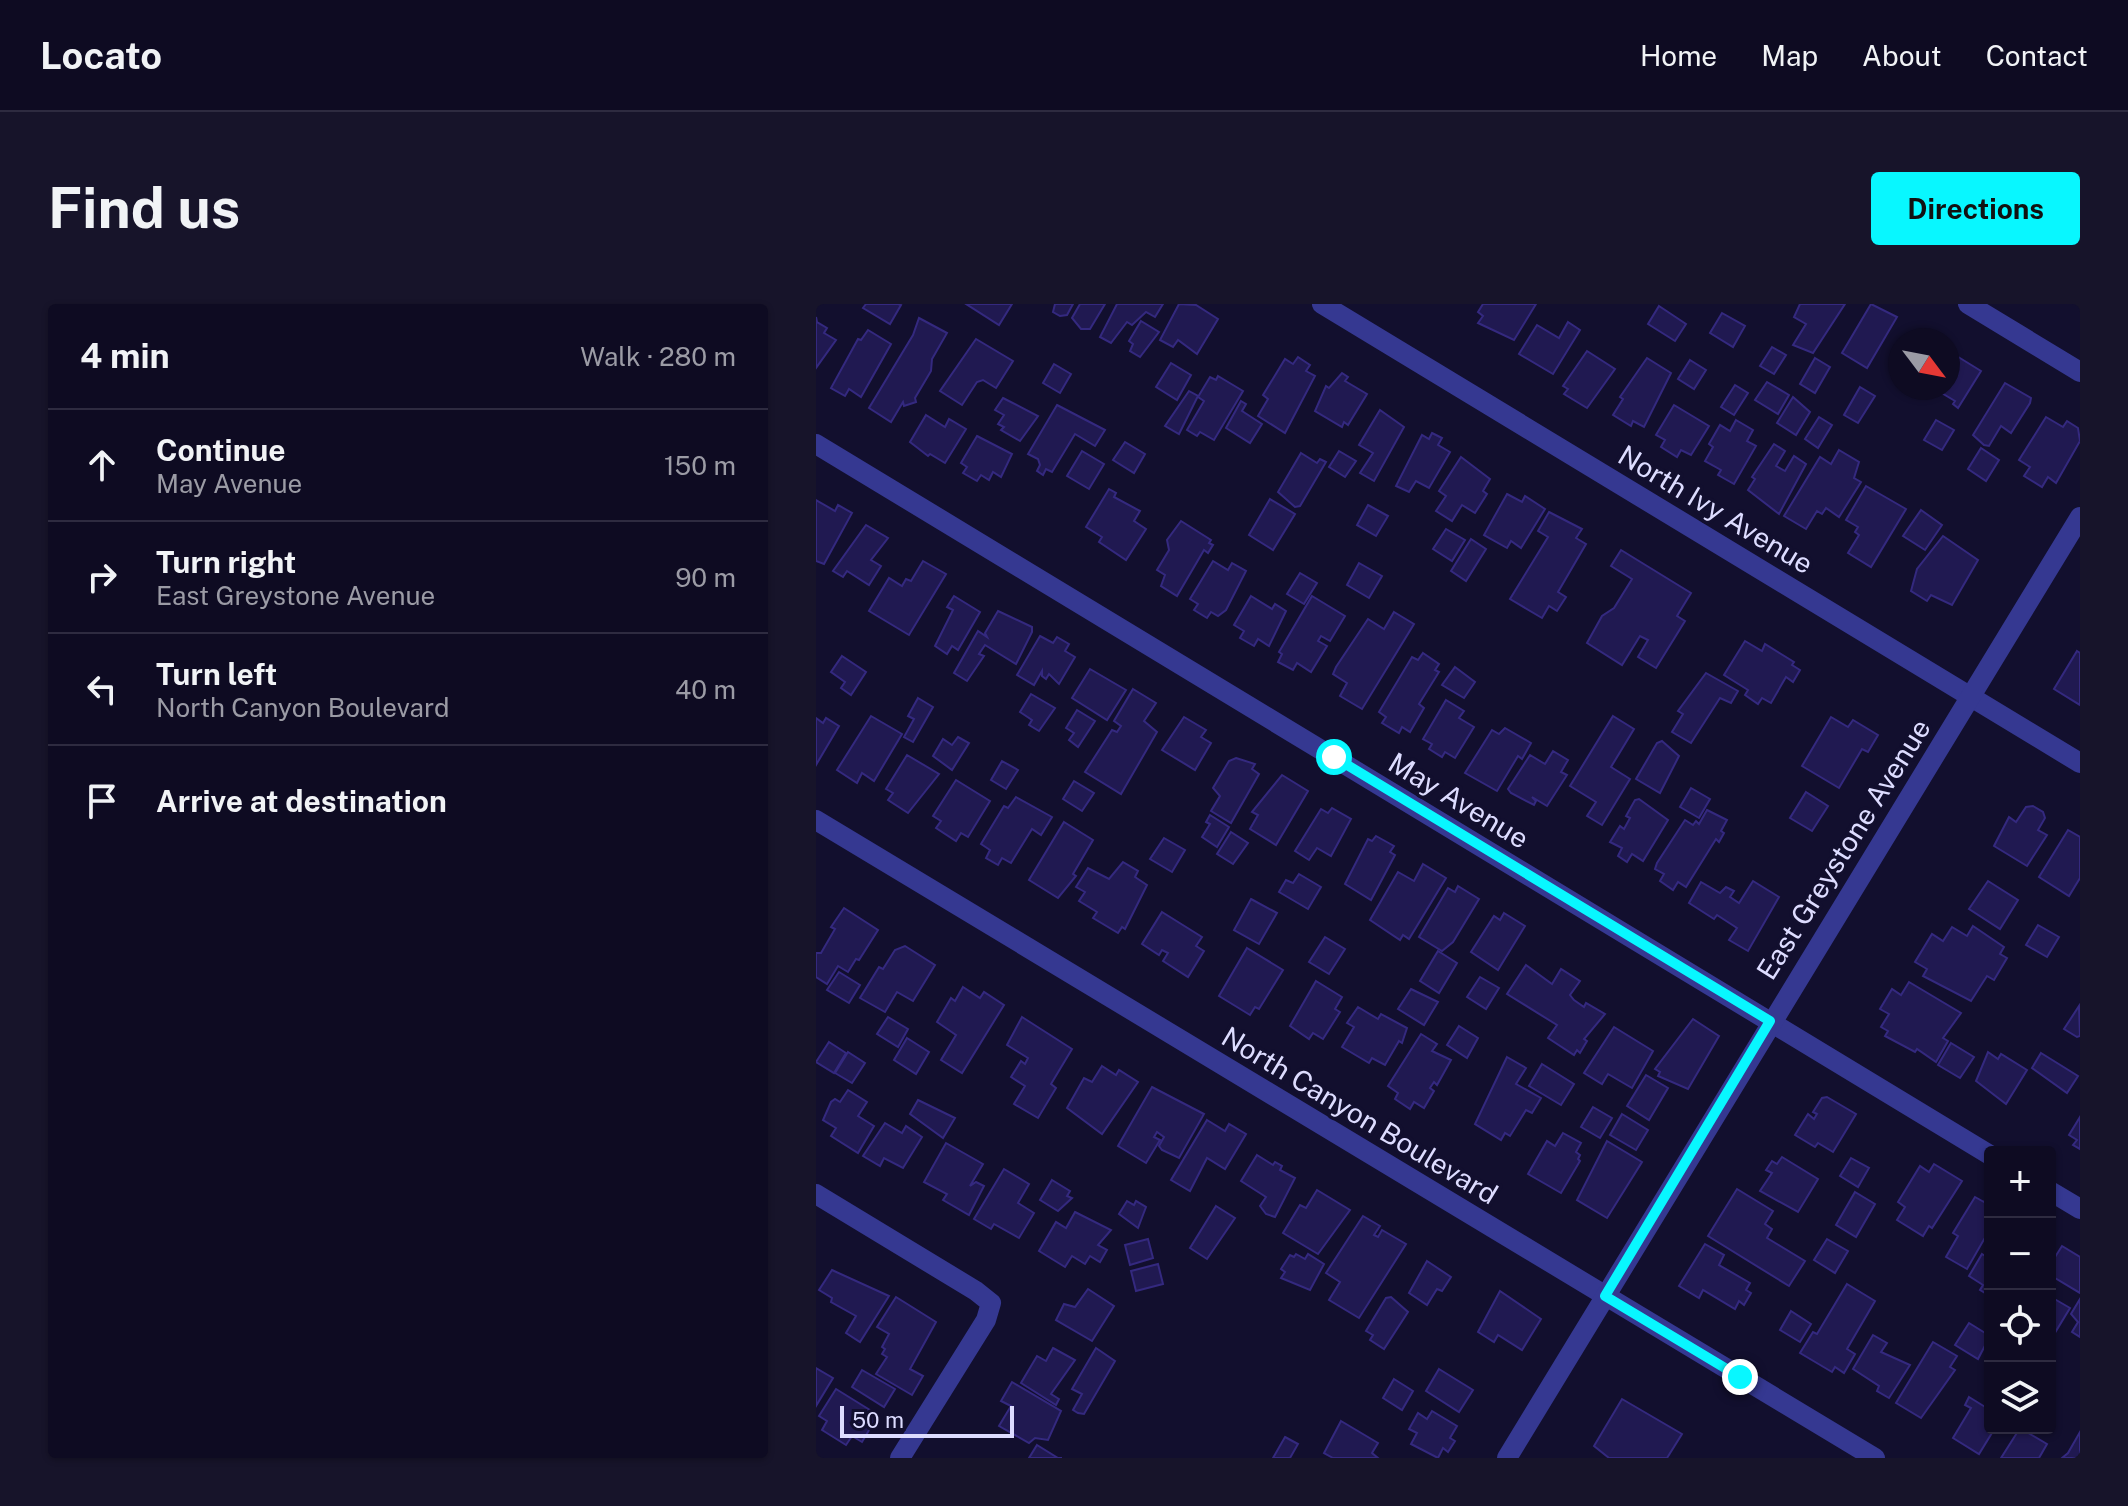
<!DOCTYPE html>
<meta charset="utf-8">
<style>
:root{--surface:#0e0b22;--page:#17142a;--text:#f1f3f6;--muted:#9b9ba5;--line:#2e2b40;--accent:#08f7ff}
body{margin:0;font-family:"Public Sans",sans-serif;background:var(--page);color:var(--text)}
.controls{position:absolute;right:24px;bottom:24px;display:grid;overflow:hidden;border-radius:8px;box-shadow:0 2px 6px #0004}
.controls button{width:72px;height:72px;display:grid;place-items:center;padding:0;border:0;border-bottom:2px solid var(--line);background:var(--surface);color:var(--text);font:40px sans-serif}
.compass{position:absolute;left:1072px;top:24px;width:72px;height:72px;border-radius:50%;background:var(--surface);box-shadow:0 2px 6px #0004;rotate:122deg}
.scale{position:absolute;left:24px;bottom:20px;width:174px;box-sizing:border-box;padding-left:8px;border:4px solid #dddcff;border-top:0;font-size:22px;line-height:28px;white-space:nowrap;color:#dddcff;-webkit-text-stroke:6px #120f2e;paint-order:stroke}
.stop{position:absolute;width:24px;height:24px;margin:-18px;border:6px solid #08f7ff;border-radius:50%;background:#fff}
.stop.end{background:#08f7ff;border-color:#fff;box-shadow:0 2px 8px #0008}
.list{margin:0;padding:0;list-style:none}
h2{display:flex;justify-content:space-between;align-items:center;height:104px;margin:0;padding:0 32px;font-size:34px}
h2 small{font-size:26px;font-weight:400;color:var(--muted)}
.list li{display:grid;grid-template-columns:52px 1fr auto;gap:24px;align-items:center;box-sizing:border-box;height:112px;padding:0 32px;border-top:2px solid var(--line)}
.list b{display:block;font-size:30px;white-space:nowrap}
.list p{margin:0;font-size:26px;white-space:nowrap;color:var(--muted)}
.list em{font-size:26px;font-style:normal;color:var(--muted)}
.icon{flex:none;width:44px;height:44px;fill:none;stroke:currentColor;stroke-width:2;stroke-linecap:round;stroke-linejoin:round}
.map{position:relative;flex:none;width:1264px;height:1154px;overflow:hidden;border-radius:8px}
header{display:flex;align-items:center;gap:48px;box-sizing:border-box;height:112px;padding:0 40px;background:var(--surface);border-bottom:2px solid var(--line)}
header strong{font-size:38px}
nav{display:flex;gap:44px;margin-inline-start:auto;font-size:28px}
.intro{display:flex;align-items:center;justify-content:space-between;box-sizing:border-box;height:192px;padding:0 48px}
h1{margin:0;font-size:56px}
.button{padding:20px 36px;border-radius:8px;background:var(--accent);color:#111;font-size:28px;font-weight:700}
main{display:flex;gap:48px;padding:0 48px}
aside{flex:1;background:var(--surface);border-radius:8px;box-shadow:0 2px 6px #0004}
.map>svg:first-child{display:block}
.building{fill:#201951;stroke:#34297f;stroke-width:2}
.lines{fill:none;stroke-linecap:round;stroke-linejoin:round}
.minor{stroke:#353891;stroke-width:20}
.route{stroke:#08f7ff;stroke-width:10}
.labels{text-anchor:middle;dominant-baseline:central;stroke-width:7;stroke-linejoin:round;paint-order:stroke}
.street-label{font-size:28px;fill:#dddcff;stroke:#120f2e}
</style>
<header>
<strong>Locato</strong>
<nav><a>Home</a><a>Map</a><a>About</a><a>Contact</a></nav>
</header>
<div class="intro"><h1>Find us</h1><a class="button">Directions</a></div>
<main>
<aside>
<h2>4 min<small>Walk · 280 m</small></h2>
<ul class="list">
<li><svg class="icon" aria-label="ahead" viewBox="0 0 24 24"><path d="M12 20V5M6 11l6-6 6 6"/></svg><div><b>Continue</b><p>May Avenue</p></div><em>150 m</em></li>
<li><svg class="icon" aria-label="right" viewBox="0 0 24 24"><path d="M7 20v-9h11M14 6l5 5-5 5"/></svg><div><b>Turn right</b><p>East Greystone Avenue</p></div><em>90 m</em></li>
<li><svg class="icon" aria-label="left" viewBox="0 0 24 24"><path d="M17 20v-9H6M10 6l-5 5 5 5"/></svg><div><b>Turn left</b><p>North Canyon Boulevard</p></div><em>40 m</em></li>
<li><svg class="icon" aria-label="arrive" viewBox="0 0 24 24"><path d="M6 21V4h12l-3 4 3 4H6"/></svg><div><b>Arrive at destination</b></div></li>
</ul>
</aside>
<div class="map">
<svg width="1264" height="1154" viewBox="0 0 1264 1154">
<rect width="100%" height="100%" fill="#120f2e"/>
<g class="building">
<polygon points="50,0 82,0 85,1 74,20 47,4"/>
<polygon points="150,0 196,0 183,21"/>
<polygon points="239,0 257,0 251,11 244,12 237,8"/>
<polygon points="264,0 289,0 274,25 265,25 256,14"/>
<polygon points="301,0 347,0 339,13 330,8 316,21 311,18 295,39 284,33"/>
<polygon points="363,0 380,1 402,15 381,50 362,36 357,43 344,36"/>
<polygon points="667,0 720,0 698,36 662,19 667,12 662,8"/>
<polygon points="984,0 1029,0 997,49 977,41 990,20 978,13"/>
<polygon points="1055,0 1081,13 1051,64 1026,49"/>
<polygon points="843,2 870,20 859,37 832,20"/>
<polygon points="906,9 929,22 917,43 894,29"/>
<polygon points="0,13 1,18 11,24 8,29 20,36 0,64"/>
<polygon points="103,14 131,29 116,55 115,67 99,94 100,98 88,102 87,98 75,118 53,104 97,31"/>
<polygon points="325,17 343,28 324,53 314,47 317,40 313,37"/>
<polygon points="752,18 764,26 737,70 703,50 721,21 743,34"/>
<polygon points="52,26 75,40 45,93 33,85 29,92 15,84 42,35 45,36"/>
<polygon points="160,35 197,57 180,84 167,76 161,78 146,101 124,87"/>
<polygon points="956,43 970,51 958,70 944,62"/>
<polygon points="771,47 799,65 771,104 748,90 752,85 747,82"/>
<polygon points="1139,51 1165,67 1142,104 1137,100 1139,97 1119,85 1132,84 1132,60"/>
<polygon points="482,53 494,61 490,67 499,72 469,129 442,112 452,95 447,91 469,55 477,60"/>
<polygon points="831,54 855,69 828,123 817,117 815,122 797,111 807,95 804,93"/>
<polygon points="999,54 1014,63 999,89 984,80"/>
<polygon points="874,56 890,66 878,85 862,75"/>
<polygon points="355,59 375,71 361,96 340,83"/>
<polygon points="238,60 255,70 244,89 227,79"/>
<polygon points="526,69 532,73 529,77 551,90 532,121 528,118 526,123 499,107 510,82 513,84"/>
<polygon points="402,72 427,87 398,136 384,128 381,132 371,126 388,97 382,93 394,73 400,76"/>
<polygon points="951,78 973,91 962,110 939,96"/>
<polygon points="1189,79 1215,94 1214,99 1195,129 1185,122 1173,142 1168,141 1157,131"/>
<polygon points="919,81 932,89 918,111 905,103"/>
<polygon points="1044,83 1059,92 1042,119 1028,111"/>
<polygon points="373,87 382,92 363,130 349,122"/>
<polygon points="977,93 994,108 980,131 961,119"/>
<polygon points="187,94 222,112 204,137 185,126 188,123 182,120 188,111 179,106"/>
<polygon points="425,97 430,100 426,107 446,120 434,139 410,124"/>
<polygon points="241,101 289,126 279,142 259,130 236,168 230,165 227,171 221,167 224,161 222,155 212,150"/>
<polygon points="858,101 893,122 875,151 865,146 861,153 845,143 849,136 840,131"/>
<polygon points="564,106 588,123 558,177 544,169 557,149 543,141"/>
<polygon points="110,111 129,123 133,115 150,125 129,159 114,150 112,152 94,138"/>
<polygon points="1003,113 1016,121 1002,144 989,135"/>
<polygon points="1230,113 1247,123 1251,117 1262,124 1264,137 1240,179 1232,173 1226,183 1208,172 1214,163 1203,156"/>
<polygon points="920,116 937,126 931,137 940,142 918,180 902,171 905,166 889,157 897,143 893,140 904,121 914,127"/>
<polygon points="1120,116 1138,126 1126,146 1108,136"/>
<polygon points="616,129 626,134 622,141 634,148 613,184 600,177 593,188 580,182 606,131 613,135"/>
<polygon points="161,132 196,150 185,173 177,168 173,176 165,171 161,177 147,169 151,163 145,159"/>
<polygon points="309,138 329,150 318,169 297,156"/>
<polygon points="958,140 969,147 960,162 969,167 978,152 990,160 963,210 932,186 939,175 936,173"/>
<polygon points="1165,144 1183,156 1170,177 1152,165"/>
<polygon points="1023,146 1043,158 1038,174 1045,178 1023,213 1010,204 1006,210 1001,207 990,225 968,212 1004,153 1015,160"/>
<polygon points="266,147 288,160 273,185 251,172"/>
<polygon points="523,147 540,157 529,173 513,163"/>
<polygon points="485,149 501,159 504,155 510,158 484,202 479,203 462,188"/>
<polygon points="645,153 674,175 667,187 671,190 659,209 646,201 636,217 620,207 630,192 623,187"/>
<polygon points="1050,182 1090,205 1055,263 1032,249 1043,231 1039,228 1042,223 1030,216"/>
<polygon points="293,185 300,189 298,193 324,207 318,217 330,225 310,256 283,238 286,233 270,223"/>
<polygon points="691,190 706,198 709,192 729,205 705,244 695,237 691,244 668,231"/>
<polygon points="454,195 479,210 457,246 433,231"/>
<polygon points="0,196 19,207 22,201 36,209 8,260 0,257"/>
<polygon points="552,201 572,212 560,232 541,221"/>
<polygon points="1105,206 1126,221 1109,246 1087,232"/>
<polygon points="733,208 766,225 760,234 770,240 742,288 750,293 741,307 733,302 726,314 694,295 732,233 722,227"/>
<polygon points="365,217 395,236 393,239 397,241 392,249 388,246 361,292 345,282 349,271 341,266 353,246 351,236"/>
<polygon points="50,221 72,234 55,256 65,262 53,281 31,267 27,273 17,267"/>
<polygon points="630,225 649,236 636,257 617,245"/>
<polygon points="1127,232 1162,256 1136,301 1115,291 1111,297 1095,287 1101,265"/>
<polygon points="655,235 670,245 650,277 635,267"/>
<polygon points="805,246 875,289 861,312 869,317 840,364 822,353 832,336 824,332 806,361 771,339 786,312 798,304 816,275 795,262"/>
<polygon points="107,257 130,270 93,331 53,307 73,274 86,282 90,275 95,277"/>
<polygon points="397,257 412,266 416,259 430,267 410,306 402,312 395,308 391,314 378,306 382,300 374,295"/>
<polygon points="543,259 566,272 553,294 531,281"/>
<polygon points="484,269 501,279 488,300 471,290"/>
<polygon points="138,292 164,308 142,346 136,342 131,350 119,342 137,306 131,303"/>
<polygon points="435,292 456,305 459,300 470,307 453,342 442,335 438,342 424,334 428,327 418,321"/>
<polygon points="496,292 529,312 514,337 505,332 502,337 511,342 495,368 481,359 477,366 462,358 466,350 463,348"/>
<polygon points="182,307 216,323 216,328 200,360 169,341 163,350 168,352 151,377 138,369 162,327 171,333 169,329"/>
<polygon points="578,308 598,320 546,405 524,392 531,379 517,370 520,363 552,315 568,325"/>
<polygon points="224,332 237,339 241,333 253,340 249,347 259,353 243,380 233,370 230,375 226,372 226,367 218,381 201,371"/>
<polygon points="929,337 946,347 949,340 978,358 976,361 984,366 977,378 970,373 955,399 946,394 942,400 929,391 932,386 908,371"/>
<polygon points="1261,347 1264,349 1264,401 1238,385"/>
<polygon points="607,349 623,360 619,366 623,368 603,400 608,404 594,428 586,423 583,429 566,419 570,413 563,408 596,353 602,356"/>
<polygon points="26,352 50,368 35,391 25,384 29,378 15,368"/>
<polygon points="639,363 659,378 648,394 626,381"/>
<polygon points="274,365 310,386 291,416 256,394"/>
<polygon points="890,369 922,387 915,399 904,394 875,439 856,428 867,410 862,407"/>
<polygon points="317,385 340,399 328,417 341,428 305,490 269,468 296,426 301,428 305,422 298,417"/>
<polygon points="215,390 239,404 223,427 213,421 216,416 204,408"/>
<polygon points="102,394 117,403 97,438 88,433 98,415 92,412"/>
<polygon points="630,396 648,407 643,414 658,423 639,454 629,448 626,453 613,445 616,440 607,435"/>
<polygon points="261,406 279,417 262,443 253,436 258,429 250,424"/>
<polygon points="55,412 86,430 58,477 46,469 41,479 21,466"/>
<polygon points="797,412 818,425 795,463 814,475 786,521 771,512 780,498 754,482"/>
<polygon points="368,413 390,426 385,433 395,439 379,466 346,446"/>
<polygon points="1015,413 1032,423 1037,416 1062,431 1052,448 1046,445 1023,484 986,462"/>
<polygon points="0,414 7,419 10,414 23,422 0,461"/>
<polygon points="689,424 715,439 706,455 702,452 681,487 649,469 676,426 683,430"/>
<polygon points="142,433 153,439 136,466 117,452 127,435 136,441"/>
<polygon points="846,437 863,452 844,489 820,475 841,439"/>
<polygon points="737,447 752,456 745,468 751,471 731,502 716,493 720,497 718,501 695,489 692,485 714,451 729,460"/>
<polygon points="91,451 123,470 92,509 72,496 77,489 70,485"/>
<polygon points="420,454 439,460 436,465 443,470 415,519 395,507 404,492 397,484 413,457"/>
<polygon points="186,457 202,466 190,485 175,476"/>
<polygon points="466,471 492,487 460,541 434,525 442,511 436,508"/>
<polygon points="140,476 174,497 152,533 145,529 140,537 120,524 125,517 117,512"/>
<polygon points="258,477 278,489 266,507 247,495"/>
<polygon points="875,484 894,495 883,514 864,503"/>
<polygon points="990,488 1012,502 996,527 974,514"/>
<polygon points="200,493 236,513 225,531 216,525 195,559 186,554 182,561 170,554 174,546 165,540 188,502 192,504"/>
<polygon points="823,495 852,516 827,557 816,550 811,558 802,552 806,544 794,538 804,522 808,525 814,514 810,512 819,496"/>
<polygon points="1217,502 1227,508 1229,514 1222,526 1231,531 1211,562 1178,542 1193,513 1200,518 1210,503"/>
<polygon points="516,504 535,515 515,552 501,544 493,556 479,547 505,505 512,509"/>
<polygon points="891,506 911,516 905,527 908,529 903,538 900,535 870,583 862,578 857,586 844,577 848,570 839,565 841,559 869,516 877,521 880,517 883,520"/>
<polygon points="394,511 413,523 401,543 386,533 394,520 390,518"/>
<polygon points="248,518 277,536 257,570 260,572 242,594 213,576"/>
<polygon points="1252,526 1264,533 1264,574 1253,592 1223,573"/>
<polygon points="415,528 432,539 417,560 401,550"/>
<polygon points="560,532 578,542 574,548 579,551 555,596 529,580 552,535 556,537"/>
<polygon points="348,534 369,546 356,568 334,555"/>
<polygon points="307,558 322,567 319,573 331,581 309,625 306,623 302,629 277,614 281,608 263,597 269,588 260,583 272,564 293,575"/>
<polygon points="607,560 630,574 593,635 587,631 584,636 554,616 582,568 598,577"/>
<polygon points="483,570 505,583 492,605 463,588 470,576 477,579"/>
<polygon points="937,577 963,593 932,647 913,636 921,624 901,611 898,615 873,599 885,578 904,589 910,583 918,587 914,593 923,599"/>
<polygon points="1172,577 1202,596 1184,625 1153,605"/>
<polygon points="642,582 663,595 637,638 626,647 603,633 632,584 639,588"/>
<polygon points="435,595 461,609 443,640 418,626"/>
<polygon points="28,604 62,626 43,656 40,655 32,668 22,662 11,680 0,673 0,649 5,649 19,625 15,623"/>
<polygon points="346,608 386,633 380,642 388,647 372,673 347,657 352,649 346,646 343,651 326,640"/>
<polygon points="688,609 709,622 682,666 655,648 678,612 684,616"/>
<polygon points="1222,621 1243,633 1231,653 1210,641"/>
<polygon points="1157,622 1188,643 1184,650 1191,654 1178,676 1171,672 1155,697 1107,672 1111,665 1099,658 1116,630 1127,637 1136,623 1151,632"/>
<polygon points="509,633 529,645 513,670 493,658"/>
<polygon points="89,642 119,661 97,697 81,688 69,708 44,694 63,663 67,665 79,646"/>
<polygon points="431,644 467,666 443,705 439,703 434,711 403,692"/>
<polygon points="622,647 641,659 623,689 604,677"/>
<polygon points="710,661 736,680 745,665 764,677 754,691 758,696 768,703 770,699 789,710 768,735 771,737 764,749 761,746 758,751 732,734 741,721 691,690"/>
<polygon points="23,668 44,681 33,699 11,686"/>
<polygon points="664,673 683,684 670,705 651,693"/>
<polygon points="500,677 526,693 519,705 524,708 507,735 497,729 493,735 474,722"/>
<polygon points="1093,678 1145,709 1127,734 1132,737 1120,758 1101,745 1099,748 1069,732 1072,727 1065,723 1073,710 1064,705 1076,685 1085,691"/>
<polygon points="147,683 164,694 168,688 188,701 146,769 125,756 140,731 121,718 135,694 139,697"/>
<polygon points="595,685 622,698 608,721 582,705"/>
<polygon points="1263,702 1264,732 1261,733 1248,725"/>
<polygon points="542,703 562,715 565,710 591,724 586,739 583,737 569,761 556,754 553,759 526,743 538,723 531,719"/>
<polygon points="72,713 92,725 82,743 61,730"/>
<polygon points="206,713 256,745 235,780 240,784 222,814 198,800 209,782 195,773 205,757 209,760 212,754 191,741"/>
<polygon points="877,715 903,732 872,785 842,772 844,768 839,765"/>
<polygon points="643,722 662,734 651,754 631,741"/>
<polygon points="798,723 837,747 816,784 792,770 786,780 768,769"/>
<polygon points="605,730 621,740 616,747 635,756 621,781 618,778 614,784 618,787 608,804 598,798 594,805 579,795 582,789 572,782"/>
<polygon points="91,734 113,748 100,770 78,756"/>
<polygon points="13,738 30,749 18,769 0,758"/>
<polygon points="1135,739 1158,753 1144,774 1122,761"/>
<polygon points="32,748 49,759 36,779 19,769"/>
<polygon points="1172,748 1182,755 1185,750 1211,766 1190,800 1160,777"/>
<polygon points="1225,749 1262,772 1251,789 1216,764"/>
<polygon points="691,753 710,764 700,780 725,794 716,809 710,806 694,832 689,829 685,836 659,820"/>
<polygon points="726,760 758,780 745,801 713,782"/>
<polygon points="286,762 300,771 303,766 322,778 286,830 251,804 268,774 276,778"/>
<polygon points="830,771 852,784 833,816 811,802"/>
<polygon points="336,783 388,810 363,854 346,846 343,842 348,833 341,828 338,833 344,836 330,859 302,842"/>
<polygon points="32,786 51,798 42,812 58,822 42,849 15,832 20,824 7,816 15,798 19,795 24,798"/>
<polygon points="1011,793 1040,810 1017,848 1002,839 999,843 979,831 992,810 998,815 1001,810 997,808 1006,794"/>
<polygon points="102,796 139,814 127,834 94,810"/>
<polygon points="777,803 796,814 784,834 765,823"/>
<polygon points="806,810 832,826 820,846 794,831"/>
<polygon points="1264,813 1264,845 1257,841 1261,836 1253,831"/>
<polygon points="391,816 409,827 413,820 430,830 409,865 391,854 374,887 355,876"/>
<polygon points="69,819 86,829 90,822 106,833 87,864 68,854 64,862 47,852"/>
<polygon points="747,829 765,839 760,848 764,851 762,855 764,857 745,889 712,870 731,837 739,842"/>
<polygon points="791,837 826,858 791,914 761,896"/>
<polygon points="130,839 167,860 154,882 160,878 168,882 153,911 127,896 131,890 108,878"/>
<polygon points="441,851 457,861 459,858 466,862 464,866 479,874 459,913 450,910 444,902 450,893 425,877"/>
<polygon points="966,853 1002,875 982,908 944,887 956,869 950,866 956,857 961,860"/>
<polygon points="1035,854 1053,864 1042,883 1024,872"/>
<polygon points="1118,860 1146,877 1116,924 1113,922 1107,932 1081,916 1089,903 1082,898 1104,862 1113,868"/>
<polygon points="188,865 213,880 202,899 218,909 203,934 178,920 175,925 158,915"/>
<polygon points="236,876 254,887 251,892 256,894 242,907 224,896"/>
<polygon points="921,885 957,907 949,920 956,925 951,934 989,957 973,982 892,932"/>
<polygon points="501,886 534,906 502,950 467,929 484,901 490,904"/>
<polygon points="1039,888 1059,900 1040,933 1020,921"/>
<polygon points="1159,893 1168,898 1171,893 1174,895 1174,925 1151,965 1130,953 1142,932 1137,929"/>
<polygon points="311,897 318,901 320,897 330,903 322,924 303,910"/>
<polygon points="400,902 419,914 391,955 374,944"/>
<polygon points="259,908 295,926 282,941 291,946 284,958 274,952 269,960 256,952 249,963 223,947 240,918 250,924"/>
<polygon points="547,912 564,922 558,931 562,933 566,926 590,940 543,1014 513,996 524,978 510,969"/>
<polygon points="332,935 337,954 314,961 309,941"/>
<polygon points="1011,935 1032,947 1019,969 998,956"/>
<polygon points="889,940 908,951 903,961 934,979 930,986 935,989 928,1001 923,997 919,1005 887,986 883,994 863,982"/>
<polygon points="1246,942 1264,953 1264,989 1234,971 1234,961"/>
<polygon points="480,950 489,955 492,950 508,960 494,986 465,974 469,968 465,965 474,951 478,953"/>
<polygon points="1166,950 1174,955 1174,992 1164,986 1167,981 1153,972"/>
<polygon points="611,957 635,973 626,987 621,985 611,1001 593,989"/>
<polygon points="342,960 347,980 320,987 315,967"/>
<polygon points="16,966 73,992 44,1038 30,1029 40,1012 15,998 16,994 3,986"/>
<polygon points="1031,980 1059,997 1031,1045 1039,1050 1028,1069 1019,1063 1016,1068 984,1049 997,1028 1001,1030"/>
<polygon points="272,985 298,1002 276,1037 240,1016 248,1000 259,1003"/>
<polygon points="684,987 725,1015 706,1046 682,1031 678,1038 662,1028"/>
<polygon points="80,993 120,1018 94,1065 107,1072 96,1091 60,1070 71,1053 66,1050 69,1045 66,1043 73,1030 61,1023"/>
<polygon points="575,993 592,1008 568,1045 554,1036 557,1031 550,1027 570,994"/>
<polygon points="1235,993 1254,1004 1237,1032 1234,1030"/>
<polygon points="1264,995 1264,1033 1256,1028 1262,1018 1255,1010"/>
<polygon points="975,1007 995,1020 984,1038 964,1026"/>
<polygon points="1153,1019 1174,1032 1162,1055 1139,1041"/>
<polygon points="1057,1031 1071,1039 1065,1048 1094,1061 1073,1094 1061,1087 1063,1082 1037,1065"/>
<polygon points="1117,1038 1141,1052 1134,1063 1139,1066 1105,1114 1080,1099"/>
<polygon points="237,1044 259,1056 235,1090 243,1095 240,1101 205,1079 221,1052 230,1057"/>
<polygon points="280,1044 299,1057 268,1110 262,1109 257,1106 266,1090 256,1085"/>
<polygon points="0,1064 17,1074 0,1102"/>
<polygon points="623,1065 657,1086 643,1108 610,1087"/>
<polygon points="46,1066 79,1085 68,1103 36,1083"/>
<polygon points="578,1075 597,1087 586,1106 567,1094"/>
<polygon points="196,1078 245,1107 232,1136 219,1134 213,1139 183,1122 195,1102 185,1097"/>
<polygon points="20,1085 62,1111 46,1138 36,1132 30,1141 6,1126 11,1117 3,1112"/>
<polygon points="1153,1093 1174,1106 1174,1124 1179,1124 1163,1150 1137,1134 1155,1104 1149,1101"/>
<polygon points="806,1095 866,1130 851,1154 793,1154 778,1142"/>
<polygon points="616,1107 641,1122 634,1134 639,1137 632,1148 627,1144 622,1154 595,1140 601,1129 593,1125 602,1109 611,1115"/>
<polygon points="525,1117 562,1139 556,1149 562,1154 517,1154 508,1149"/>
<polygon points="1204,1124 1231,1140 1223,1154 1185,1154"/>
<polygon points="1264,1128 1264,1154 1246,1154 1252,1149"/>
<polygon points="469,1133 482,1140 474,1154 457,1154"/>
<polygon points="221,1141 242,1154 246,1154 213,1154"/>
</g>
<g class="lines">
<g class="minor">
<polyline points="506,0 1264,459"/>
<polyline points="1152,0 1264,68"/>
<polyline points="0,140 1174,851"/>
<polyline points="0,516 1059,1154"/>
<polyline points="1234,887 1264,905"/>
<polyline points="0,890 160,987 175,999 170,1016 84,1154"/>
<polyline points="691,1154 1264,213"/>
</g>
</g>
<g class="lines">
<polyline class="route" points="518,453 954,717 789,992 924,1073"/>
</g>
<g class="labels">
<g class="street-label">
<text transform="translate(900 205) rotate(31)">North Ivy Avenue</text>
<text transform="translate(643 496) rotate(31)">May Avenue</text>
<text transform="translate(1027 545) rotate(-58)">East Greystone Avenue</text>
<text transform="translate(544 811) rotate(31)">North Canyon Boulevard</text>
</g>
</g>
</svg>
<div class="controls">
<button>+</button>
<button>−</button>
<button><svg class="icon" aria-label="locate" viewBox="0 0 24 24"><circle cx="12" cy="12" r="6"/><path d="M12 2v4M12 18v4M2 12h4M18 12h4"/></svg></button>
<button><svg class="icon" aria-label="layers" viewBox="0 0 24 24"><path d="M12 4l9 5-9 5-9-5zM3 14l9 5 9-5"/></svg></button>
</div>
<svg class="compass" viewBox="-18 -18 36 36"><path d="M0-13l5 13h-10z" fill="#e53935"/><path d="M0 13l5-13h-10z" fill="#9b9ba5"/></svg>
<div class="scale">50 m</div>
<div class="stop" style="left:518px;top:453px"></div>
<div class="stop end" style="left:924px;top:1073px"></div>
</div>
</main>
